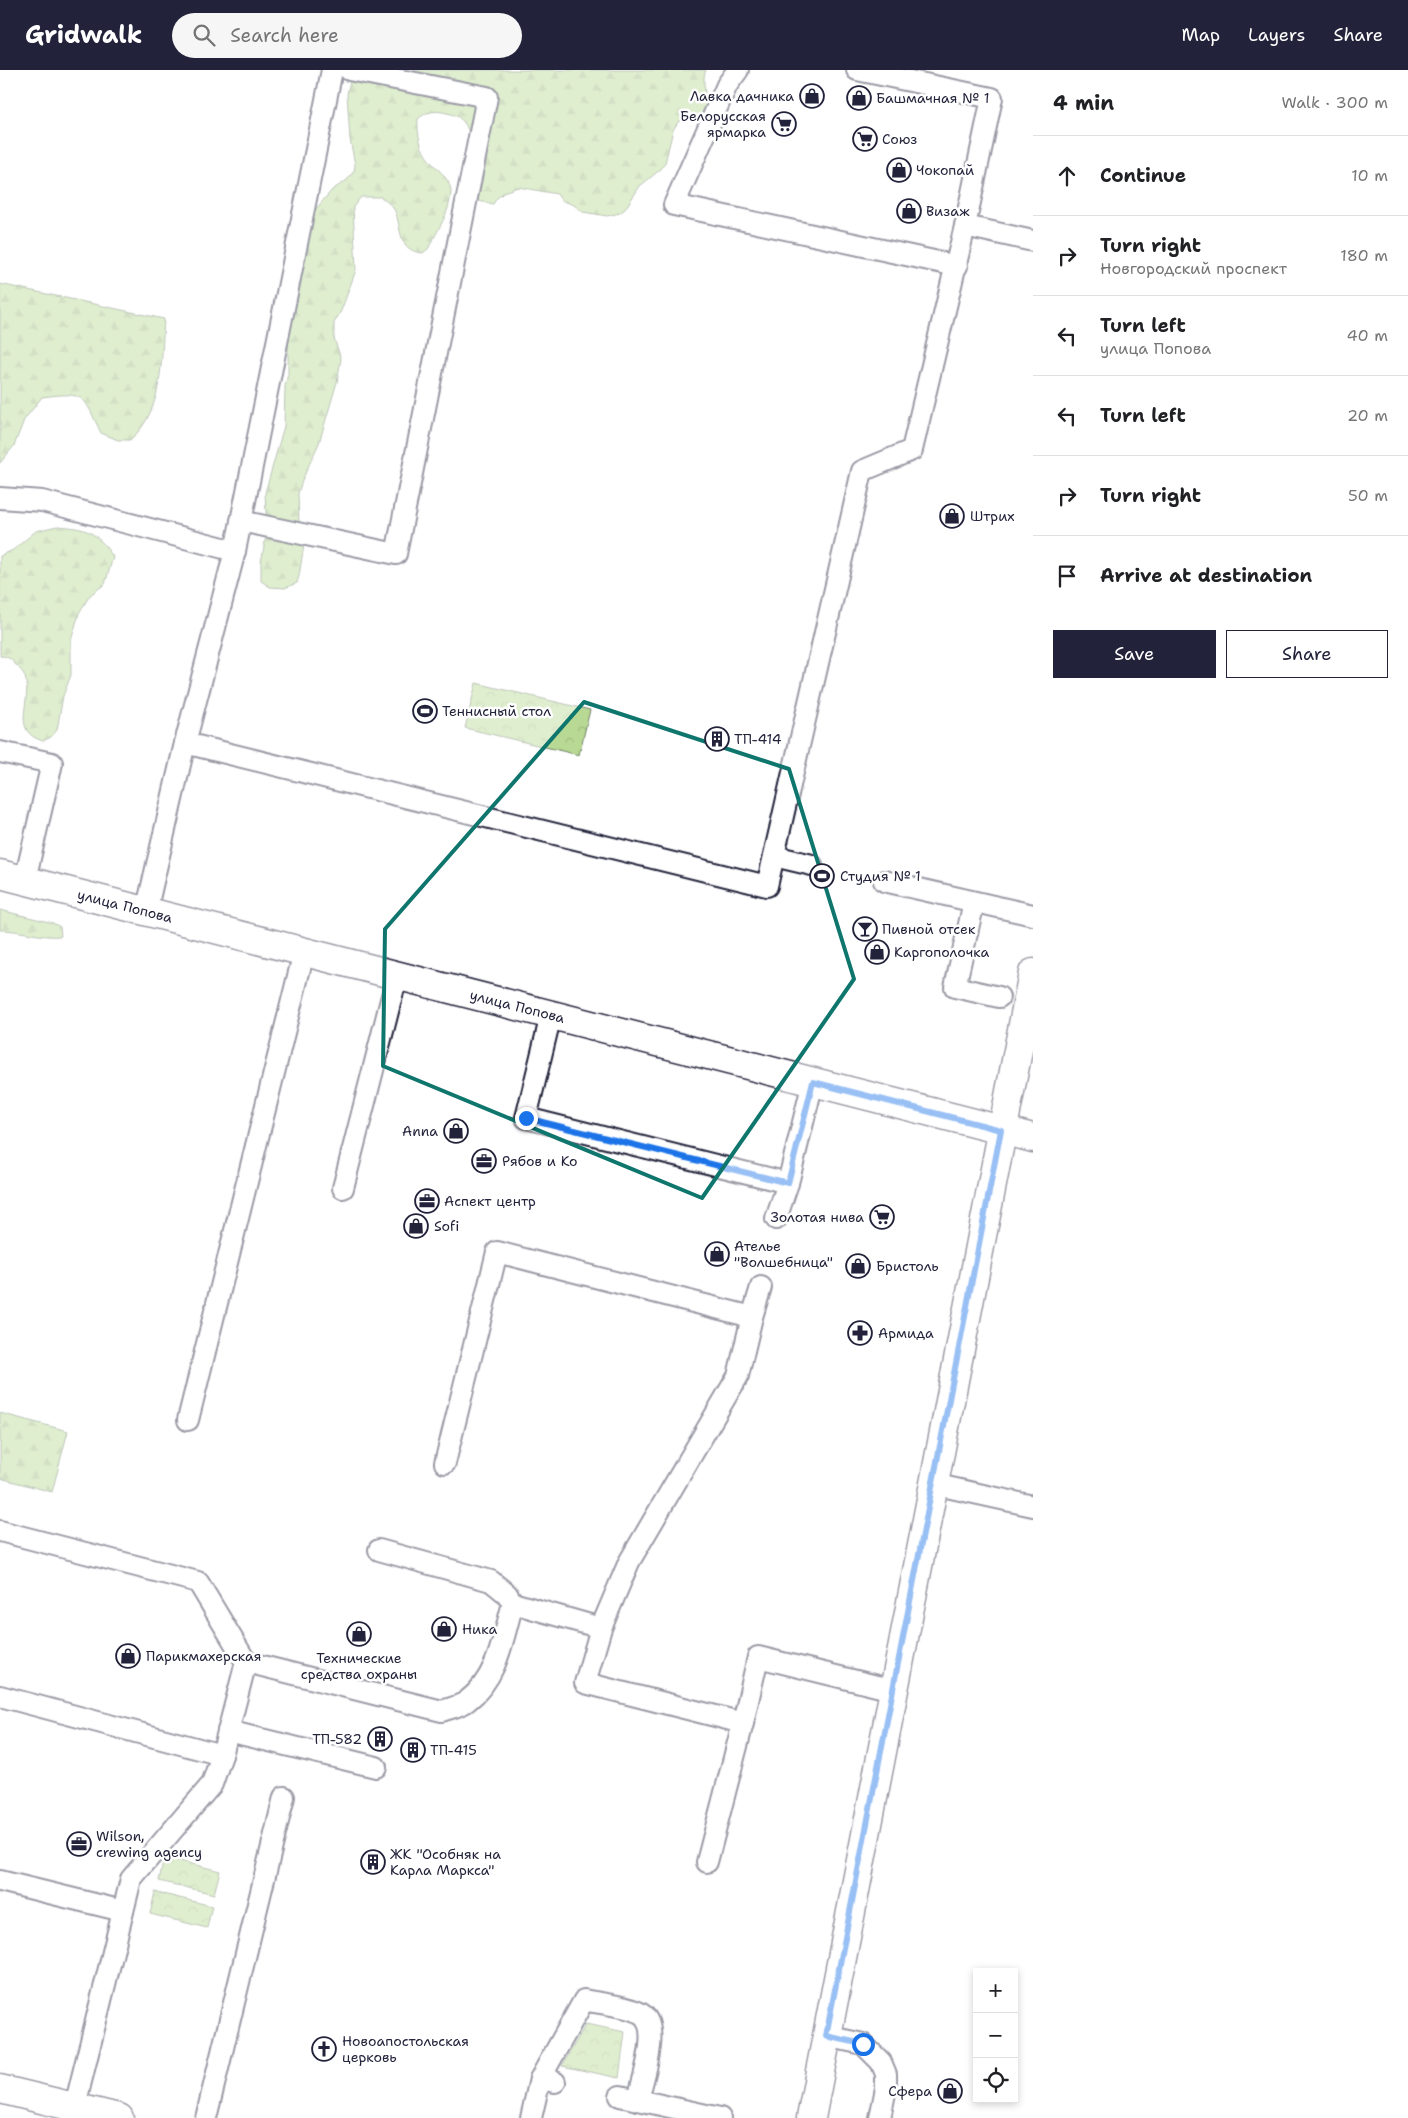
<!DOCTYPE html>
<meta charset="utf-8">
<style>
:root{--surface:#fff;--page:#f6f6f6;--text:#202124;--muted:#757577;--line:#e0e0e0;--accent:#22223b}
body{margin:0;font-family:"Shantell Sans",sans-serif;background:var(--page);color:var(--text)}
.controls{position:absolute;right:15px;bottom:15px;display:grid;overflow:hidden;border-radius:0px;box-shadow:0 2px 8px #0003}
.controls button{width:45px;height:45px;display:grid;place-items:center;padding:0;border:0;border-bottom:1px solid var(--line);background:var(--surface);color:var(--text);font:25px sans-serif}
.stop{position:absolute;width:15px;height:15px;margin:-11px;border:4px solid #1a73e8;border-radius:50%;background:#fff}
.stop.end{background:#1a73e8;border-color:#fff;box-shadow:0 1px 5px #0008}
.list{margin:0;padding:0;list-style:none}
h2{display:flex;justify-content:space-between;align-items:center;height:65px;margin:0;padding:0 20px;font-size:21px}
h2 small{font-size:16px;font-weight:400;color:var(--muted)}
.list li{display:grid;grid-template-columns:32px 1fr auto;gap:15px;align-items:center;box-sizing:border-box;height:80px;padding:0 20px;border-top:1px solid var(--line)}
.list b{display:block;font-size:19px;white-space:nowrap}
.list p{margin:0;font-size:16px;white-space:nowrap;color:var(--muted)}
.list em{font-size:16px;font-style:normal;color:var(--muted)}
.actions{display:flex;gap:10px;padding:15px 20px}
.actions a{flex:1;padding:11px 0;border:1px solid var(--accent);border-radius:0px;text-align:center;font-size:18px;color:var(--accent)}
.actions .main{background:var(--accent);color:#fff}
.icon{flex:none;width:28px;height:28px;fill:none;stroke:currentColor;stroke-width:2;stroke-linecap:round;stroke-linejoin:round}
.map{position:relative;flex:none;width:1033px;height:2048px;overflow:hidden}
header{display:flex;align-items:center;gap:30px;box-sizing:border-box;height:70px;padding:0 25px;background:var(--accent);color:#fff}
header strong{font-size:24px}
nav{display:flex;gap:28px;margin-inline-start:auto;font-size:18px}
.search{width:350px;height:45px;background:var(--page);display:flex;align-items:center;gap:12px;box-sizing:border-box;padding:0 18px;border-radius:28px;color:var(--muted);font-size:19px}
main{display:flex}
aside{flex:1;background:var(--surface)}
.map>svg:first-child{display:block}
.forest{fill:url(#forest-firs);stroke:#6d7e67}
.park{fill:url(#park-crowns);stroke:#6d7e67}
.lines{fill:none;stroke-linecap:round;stroke-linejoin:round}
.lane-casing{stroke:#22223b;stroke-width:24}
.street-casing{stroke:#22223b;stroke-width:31}
.lane{stroke:#fff;stroke-width:20}
.street{stroke:#fff;stroke-width:28}
.route{stroke:#1a73e8;stroke-width:6}
.marked{fill:none;stroke:#0f766e;stroke-width:4;stroke-linejoin:round}
.labels{text-anchor:middle;dominant-baseline:central;stroke-width:5;stroke-linejoin:round;paint-order:stroke}
.poi-label{font-size:14px;fill:#22223b;stroke:#fff;text-anchor:start}
.street-label{font-size:14px;fill:#22223b;stroke:#fff}
</style>
<header>
<strong>Gridwalk</strong>
<div class="search"><svg class="icon" aria-label="search" viewBox="0 0 24 24"><circle cx="10" cy="10" r="6"/><path d="M15 15l6 6"/></svg>Search here</div>
<nav><a>Map</a><a>Layers</a><a>Share</a></nav>
</header>
<main>
<div class="map">
<svg width="1033" height="2048" viewBox="0 0 1033 2048">
<defs>
<pattern id="forest-firs" width="22" height="20" patternUnits="userSpaceOnUse" patternTransform="scale(1.25)"><rect width="22" height="20" fill="#b8d993"/><path d="M5 1l3.5 6h-7zM16 11l3.5 6h-7z" fill="#9eba80"/></pattern>
<pattern id="park-crowns" width="20" height="18" patternUnits="userSpaceOnUse" patternTransform="scale(1.25)"><rect width="20" height="18" fill="#b8d993"/><path d="M2 6a3 3 0 1 1 6 0M12 15a3 3 0 1 1 6 0" fill="none" stroke="#9eba80"/></pattern>
</defs>
<rect width="100%" height="100%" fill="#fff"/>
<filter id="ink" filterUnits="userSpaceOnUse"><feTurbulence type="fractalNoise" baseFrequency=".02" numOctaves="2"/><feDisplacementMap in="SourceGraphic" scale="10" xChannelSelector="R" yChannelSelector="G"/><feConvolveMatrix kernelMatrix="1 2 1 2 8 2 1 2 1" color-interpolation-filters="sRGB"/></filter>
<g filter="url(#ink)">
<g class="forest">
<path d="M361 0H706C699 17 713 33 701 48H684L678 52 673 60 665 93 661 99 640 116 625 139 620 143 607 146 583 142 574 135 561 130 557 124 518 117 506 121 497 128 493 134 464 128C467 101 484 49 447 43 435 40 427 41 418 49 417 61 420 78 427 87 434 97 451 108 451 122 450 143 437 161 428 179L423 183C397 181 402 158 395 141 392 135 386 131 381 127H361L353 137 356 200 341 241 334 253V268L341 289 337 312 319 373 303 408 298 423 299 453 304 475 299 506 297 513 285 518 270 517 261 511V492L267 461 265 423 284 356 285 316 288 304V267L298 227 300 191 315 140 332 120 347 110 354 101 355 95 350 69 347 24 350 11Z"/>
<path d="M0 214 164 249C161 290 164 341 130 370H118L101 363C83 326 87 321 42 327L24 350 14 376 0 393Z"/>
<path d="M57 456C87 458 96 461 113 487L105 514 90 525 79 543 71 571V605L63 626 57 660 51 667 43 671C9 661 33 631 25 607 24 603 19 598 16 595 12 589 7 586 0 586V486L13 480 36 461Z"/>
<path d="M0 840 53 853 60 857 61 866C40 868 21 860 0 860Z"/>
<polygon points="0,1343 68,1361 52,1422 0,1408"/>
</g>
<g class="park">
<polygon points="476,613 590,640 579,685 465,658"/>
<polygon points="164,1787 220,1801 214,1824 159,1811"/>
<polygon points="155,1822 212,1836 207,1858 150,1844"/>
<polygon points="586,1954 625,1962 619,2008 562,1996"/>
</g>
<g class="lines">
<g class="lane-casing">
<g id="lane">
<polyline points="738,0 727,15 674,135 957,196"/>
<polyline points="857,0 992,28 965,156"/>
<polyline points="0,428 42,431 235,481 185,673 146,842"/>
<polyline points="241,451 396,484 487,27 349,0"/>
<polyline points="235,481 332,0"/>
<polyline points="185,673 767,816 862,401 912,380 965,156 1033,171"/>
<polyline points="0,682 52,693 25,810"/>
<polyline points="774,786 812,795"/>
<polyline points="884,811 1033,845"/>
<polyline points="974,832 955,917 999,927"/>
<polyline points="551,945 526,1048 788,1113"/>
<polyline points="343,1118 397,906"/>
<polyline points="776,1149 788,1113 813,1012"/>
<polyline points="761,1217 752,1247 738,1306 629,1492 601,1558 585,1613 743,1653 758,1587 893,1620"/>
<polyline points="188,1350 304,882"/>
<polyline points="445,1393 497,1182 752,1247"/>
<polyline points="933,1414 1033,1436"/>
<polyline points="0,1461 198,1512 246,1592 222,1685 212,1714 131,1809 72,2048"/>
<polyline points="379,1480 491,1511 507,1524 513,1533"/>
<path d="M246 1592 442 1641C450 1638 461 1636 467 1631 498 1608 503 1568 513 1533L601 1558"/>
<polyline points="0,1626 222,1685"/>
<polyline points="228,1661 376,1697"/>
<polyline points="707,1792 743,1653"/>
<polyline points="0,1811 123,1841"/>
<polyline points="826,1966 863,1974 881,1992 886,2004 886,2018 880,2048"/>
<path d="M540 2009 584 1930C601 1934 622 1935 638 1942 664 1952 642 2010 638 2030"/>
<polyline points="620,2026 720,2048"/>
<polyline points="206,2048 284,1727"/>
<polyline points="531,2048 540,2009 555,2012"/>
</g>
</g>
<g class="street-casing">
<g id="street">
<path id="s1" d="M0 804 1033 1068"/>
<polyline points="0,2019 119,2048"/>
<polyline points="811,2048 1033,903"/>
</g>
</g>
<use href="#lane" class="lane"/>
<use href="#street" class="street"/>
</g>
</g>
<g class="lines" filter="url(#ink)">
<polyline class="route" points="526,1048 788,1113 813,1012 1001,1060 826,1966 863,1974"/>
</g>
<path d="M0 0H1033V2048H0ZM584 632 789 699 854 909 702 1128 383 996 385 859Z" fill="#fff" fill-opacity=".55" fill-rule="evenodd"/>
<path class="marked" d="M584 632 789 699 854 909 702 1128 383 996 385 859Z"/>
<defs>
<g id="shop-ring" transform="scale(1.25)"><circle r="9.5" fill="#fff" stroke="#22223b" stroke-width="1.5"/><path d="M-5-2.5h2.3a2.7 3.5 0 0 1 5.4 0H5L5.5 6h-11ZM-1.5-2.5h3a1.5 2.3 0 0 0-3 0Z" fill="#22223b"/></g>
<g id="supermarket-ring" transform="scale(1.25)"><circle r="9.5" fill="#fff" stroke="#22223b" stroke-width="1.5"/><path d="M-6-5.5h2.5l.6 2H6L4.5 2H-2.5L-4.4-4H-6ZM-1.5 3.2a1.3 1.3 0 1 0 .1 0ZM3 3.2a1.3 1.3 0 1 0 .1 0Z" fill="#22223b"/></g>
<g id="stadium-ring" transform="scale(1.25)"><circle r="9.5" fill="#fff" stroke="#22223b" stroke-width="1.5"/><path d="M0-5a6.5 5 0 1 0 0 10a6.5 5 0 1 0 0-10ZM-3.5-1.8h7v3.6h-7Z" fill="#22223b"/></g>
<g id="building-ring" transform="scale(1.25)"><circle r="9.5" fill="#fff" stroke="#22223b" stroke-width="1.5"/><path d="M-4-6H4V6H1V3H-1V6H-4ZM-2.5-4.3h1.7v1.8h-1.7ZM.8-4.3h1.7v1.8H.8ZM-2.5-1h1.7V.8h-1.7ZM.8-1h1.7V.8H.8Z" fill="#22223b"/></g>
<g id="bar-ring" transform="scale(1.25)"><circle r="9.5" fill="#fff" stroke="#22223b" stroke-width="1.5"/><path d="M-6-5H6L.8 .8V4.5H3.5V6h-7V4.5H-.8V.8Z" fill="#22223b"/></g>
<g id="office-ring" transform="scale(1.25)"><circle r="9.5" fill="#fff" stroke="#22223b" stroke-width="1.5"/><path d="M-6-3h4V-5.5h4V-3h4V5H-6ZM-1-4.5V-3h2v-1.5ZM-6 0V1H6V0Z" fill="#22223b"/></g>
<g id="pharmacy-ring" transform="scale(1.25)"><circle r="9.5" fill="#fff" stroke="#22223b" stroke-width="1.5"/><path d="M-2-6h4v4h4v4h-4v4h-4v-4h-4v-4h4Z" fill="#22223b"/></g>
<g id="church-ring" transform="scale(1.25)"><circle r="9.5" fill="#fff" stroke="#22223b" stroke-width="1.5"/><path d="M-1.2-6h2.4v3.5h3.3v2.4h-3.3V6h-2.4V-.1h-3.3v-2.4h3.3Z" fill="#22223b"/></g>
</defs>
<g fill-rule="evenodd">
<use href="#shop-ring" x="812" y="26"/>
<use href="#shop-ring" x="859" y="28"/>
<use href="#supermarket-ring" x="784" y="54"/>
<use href="#supermarket-ring" x="865" y="69"/>
<use href="#shop-ring" x="899" y="100"/>
<use href="#shop-ring" x="909" y="141"/>
<use href="#shop-ring" x="952" y="446"/>
<use href="#stadium-ring" x="425" y="641"/>
<use href="#building-ring" x="717" y="669"/>
<use href="#stadium-ring" x="822" y="806"/>
<use href="#bar-ring" x="865" y="859"/>
<use href="#shop-ring" x="877" y="882"/>
<use href="#shop-ring" x="456" y="1061"/>
<use href="#office-ring" x="484" y="1091"/>
<use href="#office-ring" x="427" y="1131"/>
<use href="#supermarket-ring" x="882" y="1147"/>
<use href="#shop-ring" x="416" y="1156"/>
<use href="#shop-ring" x="717" y="1184"/>
<use href="#shop-ring" x="858" y="1196"/>
<use href="#pharmacy-ring" x="860" y="1263"/>
<use href="#shop-ring" x="444" y="1559"/>
<use href="#shop-ring" x="359" y="1564"/>
<use href="#shop-ring" x="128" y="1586"/>
<use href="#building-ring" x="380" y="1669"/>
<use href="#building-ring" x="413" y="1680"/>
<use href="#office-ring" x="79" y="1774"/>
<use href="#building-ring" x="373" y="1792"/>
<use href="#church-ring" x="324" y="1979"/>
<use href="#shop-ring" x="950" y="2021"/>
</g>
<g class="labels">
<g class="poi-label">
<text x="794" y="26" text-anchor="end">Лавка дачника</text>
<text x="876" y="28">Башмачная № 1</text>
<text x="766" y="46" text-anchor="end">Белорусская<tspan x="766" dy="16">ярмарка</tspan></text>
<text x="882" y="69">Союз</text>
<text x="916" y="100">Чокопай</text>
<text x="926" y="141">Визаж</text>
<text x="970" y="446">Штрих</text>
<text x="442" y="641">Теннисный стол</text>
<text x="734" y="669">ТП-414</text>
<text x="840" y="806">Студия № 1</text>
<text x="882" y="859">Пивной отсек</text>
<text x="894" y="882">Каргополочка</text>
<text x="438" y="1061" text-anchor="end">Anna</text>
<text x="502" y="1091">Рябов и Ко</text>
<text x="444" y="1131">Аспект центр</text>
<text x="864" y="1147" text-anchor="end">Золотая нива</text>
<text x="434" y="1156">Sofi</text>
<text x="734" y="1176">Ателье<tspan x="734" dy="16">"Волшебница"</tspan></text>
<text x="876" y="1196">Бристоль</text>
<text x="878" y="1263">Армида</text>
<text x="462" y="1559">Ника</text>
<text x="146" y="1586">Парикмахерская</text>
<text x="359" y="1588" text-anchor="middle">Технические<tspan x="359" dy="16">средства охраны</tspan></text>
<text x="362" y="1669" text-anchor="end">ТП-582</text>
<text x="430" y="1680">ТП-415</text>
<text x="96" y="1766">Wilson,<tspan x="96" dy="16">crewing agency</tspan></text>
<text x="390" y="1784">ЖК "Особняк на<tspan x="390" dy="16">Карла Маркса"</tspan></text>
<text x="342" y="1971">Новоапостольская<tspan x="342" dy="16">церковь</tspan></text>
<text x="932" y="2021" text-anchor="end">Сфера</text>
</g>
<g class="street-label">
<text stroke="none"><textPath href="#s1" startOffset="129">улица Попова</textPath></text>
<text stroke="none"><textPath href="#s1" startOffset="534">улица Попова</textPath></text>
</g>
</g>
</svg>
<div class="controls">
<button>+</button>
<button>−</button>
<button><svg class="icon" aria-label="locate" viewBox="0 0 24 24"><circle cx="12" cy="12" r="6"/><path d="M12 2v4M12 18v4M2 12h4M18 12h4"/></svg></button>
</div>
<div class="stop" style="left:863px;top:1974px"></div>
<div class="stop end" style="left:526px;top:1048px"></div>
</div>
<aside>
<h2>4 min<small>Walk · 300 m</small></h2>
<ul class="list">
<li><svg class="icon" aria-label="ahead" viewBox="0 0 24 24"><path d="M12 20V5M6 11l6-6 6 6"/></svg><div><b>Continue</b></div><em>10 m</em></li>
<li><svg class="icon" aria-label="right" viewBox="0 0 24 24"><path d="M7 20v-9h11M14 6l5 5-5 5"/></svg><div><b>Turn right</b><p>Новгородский проспект</p></div><em>180 m</em></li>
<li><svg class="icon" aria-label="left" viewBox="0 0 24 24"><path d="M17 20v-9H6M10 6l-5 5 5 5"/></svg><div><b>Turn left</b><p>улица Попова</p></div><em>40 m</em></li>
<li><svg class="icon" aria-label="left" viewBox="0 0 24 24"><path d="M17 20v-9H6M10 6l-5 5 5 5"/></svg><div><b>Turn left</b></div><em>20 m</em></li>
<li><svg class="icon" aria-label="right" viewBox="0 0 24 24"><path d="M7 20v-9h11M14 6l5 5-5 5"/></svg><div><b>Turn right</b></div><em>50 m</em></li>
<li><svg class="icon" aria-label="arrive" viewBox="0 0 24 24"><path d="M6 21V4h12l-3 4 3 4H6"/></svg><div><b>Arrive at destination</b></div></li>
</ul>
<div class="actions"><a class="main">Save</a><a>Share</a></div>
</aside>
</main>
